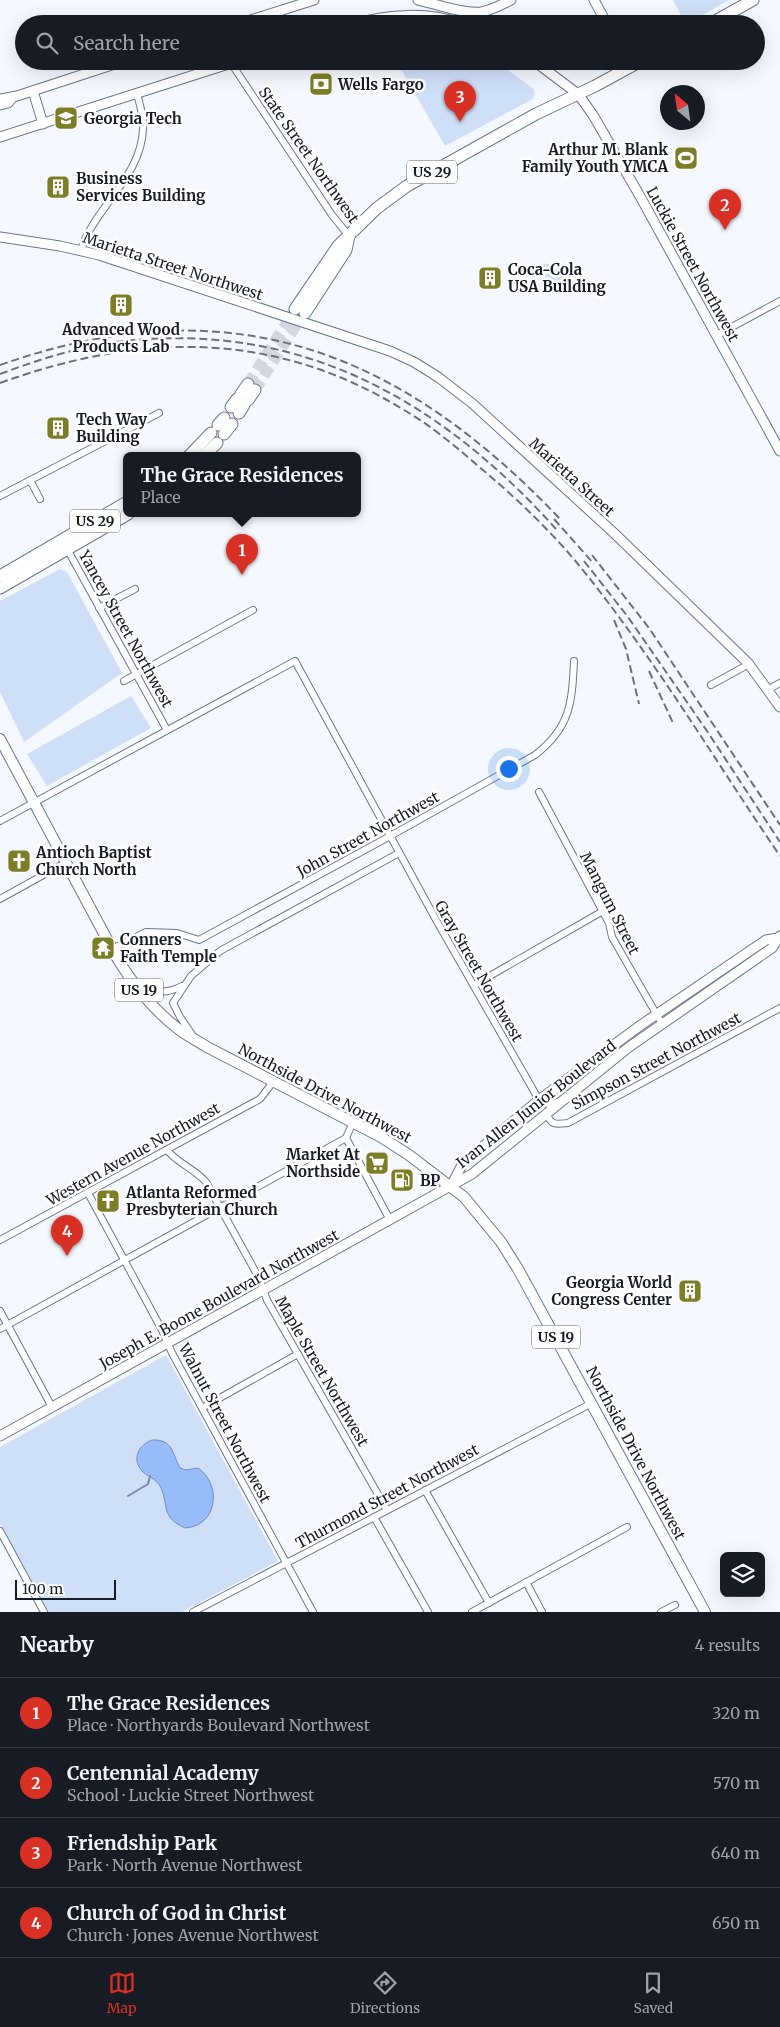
<!DOCTYPE html>
<meta charset="utf-8">
<style>
:root{--surface:#171b24;--page:#20242c;--text:#f1f3f6;--muted:#9ea1a6;--line:#363941;--accent:#d93025}
body{margin:0;font-family:Merriweather,serif;background:var(--page);color:var(--text)}
.controls{position:absolute;right:15px;bottom:15px;display:grid;overflow:hidden;border-radius:8px;box-shadow:0 5px 20px #0002}
.controls button{width:45px;height:45px;display:grid;place-items:center;padding:0;border:0;border-bottom:1px solid var(--line);background:var(--surface);color:var(--text);font:25px sans-serif}
.compass{position:absolute;left:660px;top:85px;width:45px;height:45px;border-radius:50%;background:var(--surface);box-shadow:0 5px 20px #0002;rotate:331deg}
.scale{position:absolute;left:15px;bottom:12px;width:101px;box-sizing:border-box;padding-left:5px;border:2px solid #161d27;border-top:0;font-size:14px;line-height:18px;white-space:nowrap;color:#161d27;-webkit-text-stroke:4px #fff;paint-order:stroke}
.you{position:absolute;left:508px;top:768px;width:18px;height:18px;margin:-12px;border:4px solid #fff;border-radius:50%;background:#1a73e8;box-shadow:0 0 0 8px #1a73e833}
.badge{display:grid;place-items:center;width:32px;height:32px;border-radius:50%;background:var(--accent);color:#fff;font-size:16px;font-weight:700}
.pin{position:absolute;translate:-50% -41px;filter:drop-shadow(0 1px 2px #0008)}
.pin::after{content:'';position:absolute;top:26px;width:18px;height:15px;background:inherit;clip-path:polygon(0 0,100% 0,50% 100%)}
.popup{position:absolute;left:123px;top:452px;width:238px;height:65px;box-sizing:border-box;display:grid;place-content:center;border-radius:8px;background:var(--surface);filter:drop-shadow(0 1px 4px #0005);font-size:16px;white-space:nowrap;color:var(--muted)}
.popup b{font-size:19px;color:var(--text)}
.popup::after{content:'';position:absolute;left:50%;top:100%;margin-left:-10px;border:10px solid transparent;border-top-color:var(--surface)}
.list{margin:0;padding:0;list-style:none}
h2{display:flex;justify-content:space-between;align-items:center;height:65px;margin:0;padding:0 20px;font-size:21px}
h2 small{font-size:16px;font-weight:400;color:var(--muted)}
.list li{display:grid;grid-template-columns:32px 1fr auto;gap:15px;align-items:center;box-sizing:border-box;height:70px;padding:0 20px;border-top:1px solid var(--line)}
.list b{display:block;font-size:19px;white-space:nowrap}
.list p{margin:0;font-size:16px;white-space:nowrap;color:var(--muted)}
.list em{font-size:16px;font-style:normal;color:var(--muted)}
.icon{flex:none;width:28px;height:28px;fill:none;stroke:currentColor;stroke-width:2;stroke-linecap:round;stroke-linejoin:round}
.map{position:relative;flex:none;width:780px;height:1612px;overflow:hidden}
.search{position:absolute;background:var(--surface);box-shadow:0 5px 20px #0002;left:15px;right:15px;top:15px;height:55px;display:flex;align-items:center;gap:12px;box-sizing:border-box;padding:0 18px;border-radius:28px;color:var(--muted);font-size:19px}
.sheet{height:345px;background:var(--surface)}
nav{display:flex;justify-content:space-around;align-items:center;box-sizing:border-box;height:70px;border-top:1px solid var(--line);background:var(--surface);font-size:14px;color:var(--muted)}
nav a{display:grid;justify-items:center;gap:2px}
nav .on{color:var(--accent)}
.map>svg:first-child{display:block}
.green{fill:#cfdff8}
.water{fill:#98bcf9;stroke:#718cba}
.lines{fill:none;stroke-linecap:round;stroke-linejoin:round}
.stream{stroke:#718cba;stroke-width:2}
.highway-tunnel{stroke:#d4d7de;stroke-width:11;stroke-dasharray:11 5.5;stroke-linecap:butt}
.street-casing{stroke:#677791;stroke-width:8}
.secondary-casing{stroke:#677791;stroke-width:11}
.primary-casing{stroke:#677791;stroke-width:12}
.highway-casing{stroke:#677791;stroke-width:13}
.street{stroke:#fff;stroke-width:6}
.secondary{stroke:#fff;stroke-width:9}
.primary{stroke:#fff;stroke-width:10}
.highway{stroke:#fff;stroke-width:11}
.rail{stroke:#6c717a;stroke-width:2;stroke-dasharray:8 4;stroke-linecap:butt}
.labels{text-anchor:middle;dominant-baseline:central;stroke-width:5;stroke-linejoin:round;paint-order:stroke}
.shield{fill:#fff;stroke:#5c6168;stroke-width:1}
.shield-label{font-size:14px;font-weight:bold;fill:#161d27}
.poi-label{font-size:15px;font-weight:bold;fill:#161d27;stroke:#fff;text-anchor:start}
.street-label{font-size:15px;fill:#161d27;stroke:#fff}
</style>
<div class="map">
<svg width="780" height="1612" viewBox="0 0 780 1612">
<rect width="100%" height="100%" fill="#f5f8fe"/>
<g class="green">
<polygon points="673,0 729,0 686,24 683,24 680,19 681,15"/>
<polygon points="396,61 495,61 534,89 535,94 533,99 445,146"/>
<path d="M540 264C552 264 563 265 571 275V283C559 291 542 286 538 273Z"/>
<polygon points="60,569 67,572 122,673 24,742 0,692 0,601"/>
<polygon points="131,696 151,728 47,786 27,754"/>
<polygon points="166,1355 278,1561 182,1612 49,1612 0,1524 0,1447"/>
</g>
<path class="water" d="M152 1440C173 1439 172 1453 180 1468L186 1470 198 1468C222 1484 218 1526 185 1528 159 1516 170 1505 160 1486 156 1479 147 1476 142 1471 131 1458 139 1445 152 1440Z"/>
<g class="lines">
<polyline class="stream" points="128,1496 148,1484 150,1476"/>
<g class="highway-tunnel">
<polyline points="248,384 295,309"/>
<polyline points="255,390 304,313"/>
</g>
<g class="street-casing">
<g id="street">
<polyline points="231,63 332,215 349,236"/>
<path d="M81 250C95 206 142 177 143 128 144 117 140 105 137 94"/>
<polyline points="717,335 780,301"/>
<polyline points="30,480 40,499"/>
<polyline points="0,496 159,413"/>
<polyline points="66,547 167,730"/>
<polyline points="99,608 135,589"/>
<polyline points="124,681 253,610"/>
<polyline points="711,685 749,664"/>
<polyline points="769,689 780,683"/>
<polyline points="539,792 609,923 612,937 662,1024"/>
<path d="M0 821 295 661 435 918 539 1100C545 1104 550 1106 557 1102"/>
<polyline points="0,899 65,863"/>
<path d="M112 949 146 932 177 933 199 940 383 840 535 755C570 728 572 704 574 661"/>
<path d="M137 985C153 992 165 995 182 986"/>
<polyline points="474,985 603,911"/>
<polyline points="193,1036 180,1017 173,1003 191,976 220,951 399,853"/>
<path d="M547 1115C552 1126 557 1124 568 1123L780 1008"/>
<polyline points="346,1138 390,1220"/>
<path d="M167 1150C177 1163 195 1169 206 1182L259 1278 267 1300 387 1510"/>
<polyline points="88,1193 162,1330 172,1353 313,1612"/>
<polyline points="0,1240 260,1099 273,1082"/>
<polyline points="0,1311 52,1407"/>
<polyline points="0,1329 346,1138 353,1122"/>
<polyline points="202,1408 298,1354"/>
<polyline points="425,1490 489,1603"/>
<polyline points="374,1517 428,1612"/>
<polyline points="0,1531 44,1612"/>
<polyline points="526,1582 542,1612"/>
<polyline points="193,1612 592,1403"/>
<polyline points="472,1612 627,1527"/>
<polyline points="661,1612 675,1605"/>
</g>
</g>
<g class="secondary-casing">
<g id="secondary">
<path d="M418 0C437 4 463 14 481 12 492 10 501 5 511 0"/>
<polyline points="594,0 607,24"/>
<polyline points="238,24 314,0"/>
<path d="M354 24C387 14 429 11 462 24"/>
<polyline points="534,61 578,94 593,115 641,198 780,451"/>
<polyline points="33,91 43,124"/>
<polyline points="0,99 17,96 124,61"/>
<polyline points="0,105 8,103 13,97"/>
<polyline points="0,137 238,61"/>
<polyline points="0,237 60,246 99,255 390,351 414,362 438,377 473,404 614,533 748,663 780,707"/>
<polyline points="451,1186 463,1163 539,1100 641,1025 766,940 778,938"/>
<polyline points="0,1436 472,1174 629,1047 772,948 780,936"/>
</g>
</g>
<g class="primary-casing">
<path id="primary" d="M0 739 117 958C134 986 154 1011 181 1031 189 1037 198 1041 207 1047L381 1137 409 1155 464 1197 501 1242 518 1269 705 1612"/>
</g>
<g class="highway-casing">
<g id="highway">
<polyline points="710,24 753,0"/>
<polyline points="295,309 338,246 377,208 407,186 536,114 595,86 641,61"/>
<polyline points="305,313 346,250 349,236"/>
<polyline points="241,394 248,384"/>
<polyline points="248,400 255,390"/>
<polyline points="231,407 237,399"/>
<polyline points="239,413 244,405"/>
<polyline points="218,425 224,418"/>
<polyline points="224,434 232,424"/>
<polyline points="189,456 211,433"/>
<polyline points="204,456 217,443"/>
<polyline points="0,576 127,502"/>
<polyline points="0,588 128,514"/>
</g>
</g>
<use href="#street" class="street"/>
<use href="#secondary" class="secondary"/>
<use href="#primary" class="primary"/>
<use href="#highway" class="highway"/>
<g class="rail">
<path d="M0 365C230 284 400 350 562 521"/>
<path d="M0 374C40 359 81 346 124 341 302 322 440 400 556 529"/>
<path d="M0 383C141 332 274 330 404 410 430 425 454 445 477 465 513 495 548 528 578 564 653 656 714 759 780 856"/>
<polyline points="554,519 594,564"/>
<polyline points="592,555 649,628 780,825"/>
<polyline points="584,561 628,617 707,731 780,842"/>
<polyline points="614,620 626,649 639,704"/>
<polyline points="649,671 673,723"/>
</g>
</g>
<defs>
<g id="bank-square" transform="scale(1.25)"><rect x="-9" y="-9" width="18" height="18" rx="4" fill="#7c7e27" stroke="#fff"/><path d="M-6-4H6V4H-6ZM0-2.3a2.3 2.3 0 1 0 0 4.6a2.3 2.3 0 1 0 0-4.6Z" fill="#fff"/></g>
<g id="university-square" transform="scale(1.25)"><rect x="-9" y="-9" width="18" height="18" rx="4" fill="#7c7e27" stroke="#fff"/><path d="M0-5L7-2L0 1L-7-2ZM-4 1L0 2.5L4 1V4Q0 6-4 4Z" fill="#fff"/></g>
<g id="stadium-square" transform="scale(1.25)"><rect x="-9" y="-9" width="18" height="18" rx="4" fill="#7c7e27" stroke="#fff"/><path d="M0-5a6.5 5 0 1 0 0 10a6.5 5 0 1 0 0-10ZM-3.5-1.8h7v3.6h-7Z" fill="#fff"/></g>
<g id="building-square" transform="scale(1.25)"><rect x="-9" y="-9" width="18" height="18" rx="4" fill="#7c7e27" stroke="#fff"/><path d="M-4-6H4V6H1V3H-1V6H-4ZM-2.5-4.3h1.7v1.8h-1.7ZM.8-4.3h1.7v1.8H.8ZM-2.5-1h1.7V.8h-1.7ZM.8-1h1.7V.8H.8Z" fill="#fff"/></g>
<g id="church-square" transform="scale(1.25)"><rect x="-9" y="-9" width="18" height="18" rx="4" fill="#7c7e27" stroke="#fff"/><path d="M-1.2-6h2.4v3.5h3.3v2.4h-3.3V6h-2.4V-.1h-3.3v-2.4h3.3Z" fill="#fff"/></g>
<g id="temple-square" transform="scale(1.25)"><rect x="-9" y="-9" width="18" height="18" rx="4" fill="#7c7e27" stroke="#fff"/><path d="M0-6L5-2H3V0L6.5 2.5H4V6H1.5V3h-3V6H-4V2.5H-6.5L-3 0V-2H-5Z" fill="#fff"/></g>
<g id="supermarket-square" transform="scale(1.25)"><rect x="-9" y="-9" width="18" height="18" rx="4" fill="#7c7e27" stroke="#fff"/><path d="M-6-5.5h2.5l.6 2H6L4.5 2H-2.5L-4.4-4H-6ZM-1.5 3.2a1.3 1.3 0 1 0 .1 0ZM3 3.2a1.3 1.3 0 1 0 .1 0Z" fill="#fff"/></g>
<g id="fuel-square" transform="scale(1.25)"><rect x="-9" y="-9" width="18" height="18" rx="4" fill="#7c7e27" stroke="#fff"/><path d="M-5.5-6h7V0h2V4h1.3V-2.5L3-4.5l.8-.8L6-3V5H2.5V1h-1V6h-7ZM-4.2-4.7v3.2H.2V-4.7Z" fill="#fff"/></g>
</defs>
<g fill-rule="evenodd">
<use href="#bank-square" x="321" y="84"/>
<use href="#university-square" x="66" y="118"/>
<use href="#stadium-square" x="686" y="158"/>
<use href="#building-square" x="58" y="187"/>
<use href="#building-square" x="490" y="278"/>
<use href="#building-square" x="121" y="305"/>
<use href="#building-square" x="58" y="428"/>
<use href="#church-square" x="19" y="861"/>
<use href="#temple-square" x="103" y="948"/>
<use href="#supermarket-square" x="377" y="1163"/>
<use href="#fuel-square" x="402" y="1180"/>
<use href="#church-square" x="108" y="1201"/>
<use href="#building-square" x="690" y="1291"/>
</g>
<g class="labels">
<g class="shield">
<rect x="407" y="160.5" width="50" height="23" rx="4"/>
<rect x="70" y="509.5" width="50" height="23" rx="4"/>
<rect x="115" y="978.5" width="48" height="23" rx="4"/>
<rect x="532" y="1325.5" width="48" height="23" rx="4"/>
</g>
<g class="shield-label">
<text x="432" y="172">US 29</text>
<text x="95" y="521">US 29</text>
<text x="139" y="990">US 19</text>
<text x="556" y="1337">US 19</text>
</g>
<g class="poi-label">
<text x="338" y="84">Wells Fargo</text>
<text x="84" y="118">Georgia Tech</text>
<text x="668" y="149" text-anchor="end">Arthur M. Blank<tspan x="668" dy="17">Family Youth YMCA</tspan></text>
<text x="76" y="178">Business<tspan x="76" dy="17">Services Building</tspan></text>
<text x="508" y="269">Coca-Cola<tspan x="508" dy="17">USA Building</tspan></text>
<text x="121" y="329" text-anchor="middle">Advanced Wood<tspan x="121" dy="17">Products Lab</tspan></text>
<text x="76" y="419">Tech Way<tspan x="76" dy="17">Building</tspan></text>
<text x="36" y="852">Antioch Baptist<tspan x="36" dy="17">Church North</tspan></text>
<text x="120" y="939">Conners<tspan x="120" dy="17">Faith Temple</tspan></text>
<text x="360" y="1154" text-anchor="end">Market At<tspan x="360" dy="17">Northside</tspan></text>
<text x="420" y="1180">BP</text>
<text x="126" y="1192">Atlanta Reformed<tspan x="126" dy="17">Presbyterian Church</tspan></text>
<text x="672" y="1282" text-anchor="end">Georgia World<tspan x="672" dy="17">Congress Center</tspan></text>
</g>
<g class="street-label">
<text transform="translate(309 155) rotate(55)">State Street Northwest</text>
<text transform="translate(693 264) rotate(61)">Luckie Street Northwest</text>
<text transform="translate(173 266) rotate(18)">Marietta Street Northwest</text>
<text transform="translate(572 477) rotate(42)">Marietta Street</text>
<text transform="translate(126 629) rotate(61)">Yancey Street Northwest</text>
<text transform="translate(368 834) rotate(-29)">John Street Northwest</text>
<text transform="translate(610 903) rotate(63)">Mangum Street</text>
<text transform="translate(479 971) rotate(60)">Gray Street Northwest</text>
<text transform="translate(656 1061) rotate(-28)">Simpson Street Northwest</text>
<text transform="translate(325 1093) rotate(28)">Northside Drive Northwest</text>
<text transform="translate(536 1104) rotate(-38)">Ivan Allen Junior Boulevard</text>
<text transform="translate(133 1154) rotate(-29)">Western Avenue Northwest</text>
<text transform="translate(219 1299) rotate(-29)">Joseph E. Boone Boulevard Northwest</text>
<text transform="translate(322 1371) rotate(60)">Maple Street Northwest</text>
<text transform="translate(225 1423) rotate(62)">Walnut Street Northwest</text>
<text transform="translate(636 1453) rotate(62)">Northside Drive Northwest</text>
<text transform="translate(387 1496) rotate(-28)">Thurmond Street Northwest</text>
</g>
</g>
</svg>
<div class="controls">
<button><svg class="icon" aria-label="layers" viewBox="0 0 24 24"><path d="M12 4l9 5-9 5-9-5zM3 14l9 5 9-5"/></svg></button>
</div>
<svg class="compass" viewBox="-18 -18 36 36"><path d="M0-13l5 13h-10z" fill="#e53935"/><path d="M0 13l5-13h-10z" fill="#9ea1a6"/></svg>
<div class="scale">100 m</div>
<div class="you"></div>
<div class="pin badge" style="left:242px;top:575px">1</div>
<div class="popup"><b>The Grace Residences</b>Place</div>
<div class="pin badge" style="left:725px;top:230px">2</div>
<div class="pin badge" style="left:460px;top:122px">3</div>
<div class="pin badge" style="left:67px;top:1256px">4</div>
<div class="search"><svg class="icon" aria-label="search" viewBox="0 0 24 24"><circle cx="10" cy="10" r="6"/><path d="M15 15l6 6"/></svg>Search here</div>
</div>
<section class="sheet">
<h2>Nearby<small>4 results</small></h2>
<ul class="list">
<li><span class="badge">1</span><div><b>The Grace Residences</b><p>Place · Northyards Boulevard Northwest</p></div><em>320 m</em></li>
<li><span class="badge">2</span><div><b>Centennial Academy</b><p>School · Luckie Street Northwest</p></div><em>570 m</em></li>
<li><span class="badge">3</span><div><b>Friendship Park</b><p>Park · North Avenue Northwest</p></div><em>640 m</em></li>
<li><span class="badge">4</span><div><b>Church of God in Christ</b><p>Church · Jones Avenue Northwest</p></div><em>650 m</em></li>
</ul>
</section>
<nav>
<a class="on"><svg class="icon" aria-label="map" viewBox="0 0 24 24"><path d="M3 6l6-2 6 2 6-2v14l-6 2-6-2-6 2zM9 4v14M15 6v14"/></svg>Map</a>
<a><svg class="icon" aria-label="directions" viewBox="0 0 24 24"><path d="M12 3l9 9-9 9-9-9zM9 14v-3h6M13 9l2 2-2 2"/></svg>Directions</a>
<a><svg class="icon" aria-label="saved" viewBox="0 0 24 24"><path d="M7 4h10v16l-5-4-5 4z"/></svg>Saved</a>
</nav>
